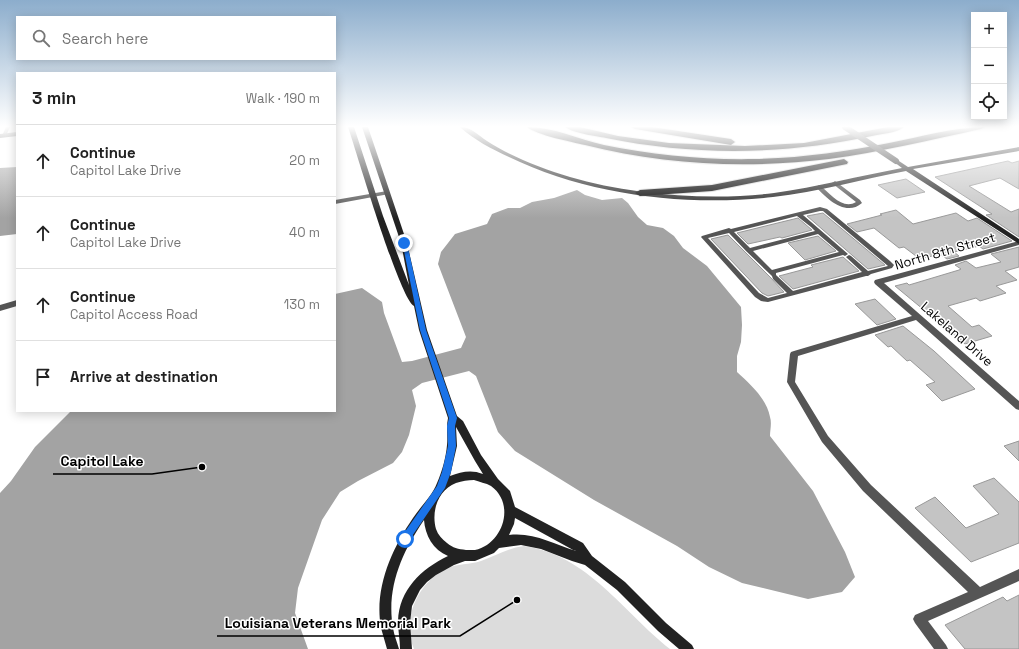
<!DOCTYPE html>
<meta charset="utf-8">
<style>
:root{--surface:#fff;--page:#f6f6f6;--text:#222;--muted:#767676;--line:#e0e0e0}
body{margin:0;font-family:"Space Grotesk",sans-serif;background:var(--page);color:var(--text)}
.controls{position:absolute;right:12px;top:12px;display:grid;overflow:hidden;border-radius:0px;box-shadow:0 2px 10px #0003}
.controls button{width:36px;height:36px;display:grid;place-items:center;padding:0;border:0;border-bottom:1px solid var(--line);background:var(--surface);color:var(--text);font:20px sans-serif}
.stop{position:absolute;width:12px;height:12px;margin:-9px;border:3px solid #1a73e8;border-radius:50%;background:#fff}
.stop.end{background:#1a73e8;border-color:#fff;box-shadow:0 1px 4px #0008}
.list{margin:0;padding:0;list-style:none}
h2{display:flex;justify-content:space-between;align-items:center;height:52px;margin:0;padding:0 16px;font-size:17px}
h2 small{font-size:13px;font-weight:400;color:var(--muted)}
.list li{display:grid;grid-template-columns:26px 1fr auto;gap:12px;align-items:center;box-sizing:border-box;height:72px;padding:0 16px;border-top:1px solid var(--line)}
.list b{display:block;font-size:15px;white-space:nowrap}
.list p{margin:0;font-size:13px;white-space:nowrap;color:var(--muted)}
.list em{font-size:13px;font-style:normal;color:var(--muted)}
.icon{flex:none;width:22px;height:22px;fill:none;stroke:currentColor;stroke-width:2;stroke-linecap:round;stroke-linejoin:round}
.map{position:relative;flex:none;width:1019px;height:649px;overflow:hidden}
.search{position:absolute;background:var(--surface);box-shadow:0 2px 10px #0003;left:16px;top:16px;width:320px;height:44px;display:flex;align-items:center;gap:10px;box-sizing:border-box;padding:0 14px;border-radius:0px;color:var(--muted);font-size:15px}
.panel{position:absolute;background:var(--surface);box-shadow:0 2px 10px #0003;left:16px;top:72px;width:320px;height:340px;border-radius:0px}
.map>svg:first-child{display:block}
.green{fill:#dcdcdc}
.water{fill:#a3a3a3}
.building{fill:#c4c4c4;stroke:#999}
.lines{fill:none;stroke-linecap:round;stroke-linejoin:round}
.highway-casing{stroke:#dbdbdb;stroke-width:2}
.lane{fill:#555;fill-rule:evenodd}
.street{fill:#555;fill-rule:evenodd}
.secondary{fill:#222;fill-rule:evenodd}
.highway{fill:#000;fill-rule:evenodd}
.secondary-bridge{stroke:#222;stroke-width:6}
.route{fill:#1a73e8}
.labels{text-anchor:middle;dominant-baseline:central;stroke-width:3;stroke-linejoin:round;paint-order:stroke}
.street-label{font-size:13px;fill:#000;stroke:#fff}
.leader{fill:none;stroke:#000;stroke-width:1.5}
.callout-dot{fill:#000;stroke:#fff;stroke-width:1.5}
.callout-label{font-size:14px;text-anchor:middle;font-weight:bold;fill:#000;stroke:#fff;stroke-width:3;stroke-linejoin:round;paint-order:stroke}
</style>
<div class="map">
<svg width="1019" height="649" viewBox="0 0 1019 649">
<rect width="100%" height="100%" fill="#fff"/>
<path class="green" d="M524 546C588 555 623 612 670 649H414C401 620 418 582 446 569 457 563 470 565 481 561 496 556 508 548 524 546Z"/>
<g class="water">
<polygon points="17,167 17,234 0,236 0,168"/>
<path d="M577 190 585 195 602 200 622 198 628 203 638 217 647 225 663 228 674 236 683 248 707 266 741 307 742 325 741 342 737 356V372C750 384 767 399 770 417 772 423 770 430 770 436L813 491 845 552 855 577 842 592 808 599 742 583 709 567 677 546 594 500 515 451 498 432 476 376 469 371 422 383 412 390 416 406 409 435 402 452 393 463 358 481 340 492 322 520 298 588 295 613 308 649H0V493L11 481 35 447 71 411H335V294L362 288 382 302 384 313 402 362 412 361 461 348 466 337 438 264 441 252 455 234 487 224 492 214 508 208H520L532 202 554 198Z"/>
</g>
<g class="building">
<polygon points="1008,161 1012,163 1019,161 1019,189 1000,178 969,186 1011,212 1019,209 1019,237 986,215 992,214 935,177"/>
<polygon points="906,179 925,192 897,198 878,185"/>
<polygon points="896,210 913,224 956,213 968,221 977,218 1012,241 983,249 979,246 954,252 959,256 947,259 940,254 920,259 904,247 899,248 874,228 857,232 847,224 882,215 880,214"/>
<polygon points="823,213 885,265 868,269 807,216"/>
<polygon points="798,218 812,230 782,238 780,237 748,244 737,233"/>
<polygon points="728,235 771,278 784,292 768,296 762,293 711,239"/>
<polygon points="818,236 836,251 805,260 788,243"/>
<polygon points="1019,247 1019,267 1005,271 1017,280 996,286 1006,293 980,301 976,298 948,306 972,327 979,325 992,336 965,344 895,286 907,283 909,285 959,270 961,269 955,265 966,261 976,268 1001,262 991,254"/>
<polygon points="843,257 859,271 793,289 779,276 813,267 811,265"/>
<polygon points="875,299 896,319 877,325 855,304"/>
<polygon points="903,326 934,351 975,389 942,401 926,385 935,382 910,360 907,361 891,346 888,347 875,335"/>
<polygon points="1019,441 1019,461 1004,446"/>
<polygon points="994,478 1019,502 1019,543 971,562 915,508 935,497 966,528 999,514 973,486"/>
<polygon points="1019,595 1019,649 965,649 945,625 1003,597 1007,601"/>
</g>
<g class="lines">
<g class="highway-casing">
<g id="highway">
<path d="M527 127C553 127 578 139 604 145 653 155 704 160 754 159 800 158 845 152 889 143 921 137 953 127 985 127L981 129C931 140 880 152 829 159 747 169 664 165 585 145 572 142 536 135 527 127Z"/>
<path d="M565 127H580L618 136 669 143 745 146 804 143 888 127H904C897 133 881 134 872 136 784 155 694 156 606 138 596 136 572 133 565 127Z"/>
<polygon points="631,127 652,127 731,139 735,142 731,145 635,129"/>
<polygon points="844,159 848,162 847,164 712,191 640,196 635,193 640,190 712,185"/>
</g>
</g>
<g class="lane">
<polygon points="6,127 10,127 6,136 4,137 2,136"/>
<path d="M835 181 860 200 862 203C846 217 827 199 816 187L819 185 821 186C830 194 843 210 856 202L833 184 832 183Z"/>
<polygon points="387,191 389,192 389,194 335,204 335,200"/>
<path d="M820 207 827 209 890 261 894 265 892 268 871 274 868 276H866L768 302 761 301 755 297 701 237 702 236 729 228 731 229ZM820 211H823L888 266 868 271 851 256 849 255 846 257 847 258 862 272 793 291 776 275V273L843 255 845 256 848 254 803 215ZM797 216 811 227 815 231 750 248 734 232ZM729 233 746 251 772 276 773 279 787 293 768 298 759 293 708 238ZM818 234 839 252 772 270 753 251Z"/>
</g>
<g class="street">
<polygon points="1019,241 1019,245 884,283 1019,401 1019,410 1016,409 916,320 798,356 795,382 828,436 871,485 980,587 1019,569 1019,581 928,621 946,645 948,649 934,649 915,623 913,619 915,615 968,592 863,491 822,442 787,382 790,354 791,352 794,351 912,316 875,284 874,282 875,280"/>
<polygon points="17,300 17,306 0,311 0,305"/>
</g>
<g class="secondary">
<path d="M348 127H354L383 216 409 285 401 243 362 127H368L407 243 427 330 457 416 463 421 481 455 498 479 510 491 515 507 583 543 592 556 625 582 666 623 692 645 694 649H679L658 631 617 590 585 565 572 561 541 549 521 545 499 548 494 553 475 561H465L454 565 436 575 427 582 420 590 412 606 410 623 412 649H400C400 640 398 631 398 621 399 590 421 569 448 556 433 550 425 535 424 520 402 552 386 588 393 628 394 635 397 642 399 649H387C385 642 383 635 381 628 374 589 391 550 413 518 421 506 432 496 437 483 442 472 446 457 447 445 448 436 446 427 448 418L419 330 414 306C400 300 356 150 348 127ZM456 427 475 461 483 474C471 469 461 472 450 476L457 446ZM474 480C479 482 486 483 491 486 516 504 503 544 475 550 473 550 469 550 466 550 458 549 453 548 447 543 442 539 438 535 436 529 431 511 438 490 456 483 462 481 468 480 474 480ZM515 518 575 551H576C553 544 534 532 509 535L514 524Z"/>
<path d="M460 127C471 127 478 135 487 141 512 157 541 168 570 177 631 195 711 201 774 193 817 187 859 176 902 168L894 162V160L896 159 908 167 1019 147V151L913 169 1019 239V244L906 171C862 179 818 192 773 197 687 207 587 195 509 157 492 149 474 140 460 127Z"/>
<polygon points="17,132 17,136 0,138 0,134"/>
</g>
<use href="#highway" class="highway"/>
<polyline class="secondary-bridge" points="845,127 896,161"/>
</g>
<linearGradient id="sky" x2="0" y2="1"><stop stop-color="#8cadcc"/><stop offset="0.58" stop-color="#fff"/><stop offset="1" stop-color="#fff" stop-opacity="0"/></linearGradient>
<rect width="1019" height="218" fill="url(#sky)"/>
<polygon class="route" points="402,241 407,243 426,330 457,418 455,426 456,446 451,472 445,488 408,542 405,543 402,542 401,539 402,536 437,486 442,472 448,446 447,426 449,418 420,330"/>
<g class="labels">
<g class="street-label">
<text transform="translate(945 251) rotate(-16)">North 8th Street</text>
<text transform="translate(957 334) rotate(41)">Lakeland Drive</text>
</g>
</g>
<path class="leader" d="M202 467L152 474H53M517 600L460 636H217"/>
<g class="callout-dot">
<circle cx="202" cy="467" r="4"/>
<circle cx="517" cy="600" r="4"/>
</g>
<g class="callout-label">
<text x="102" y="466">Capitol Lake</text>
<text x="338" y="628">Louisiana Veterans Memorial Park</text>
</g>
</svg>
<div class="controls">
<button>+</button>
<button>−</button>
<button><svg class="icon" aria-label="locate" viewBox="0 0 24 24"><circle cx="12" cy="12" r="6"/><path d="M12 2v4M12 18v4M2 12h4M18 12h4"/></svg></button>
</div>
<div class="stop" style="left:405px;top:539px"></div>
<div class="stop end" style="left:404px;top:243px"></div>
<div class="search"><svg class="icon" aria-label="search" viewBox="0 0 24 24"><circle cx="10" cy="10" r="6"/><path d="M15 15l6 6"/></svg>Search here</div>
<section class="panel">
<h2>3 min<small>Walk · 190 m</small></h2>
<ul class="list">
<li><svg class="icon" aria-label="ahead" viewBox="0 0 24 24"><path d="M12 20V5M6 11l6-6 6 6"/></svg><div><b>Continue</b><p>Capitol Lake Drive</p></div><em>20 m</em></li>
<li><svg class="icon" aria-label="ahead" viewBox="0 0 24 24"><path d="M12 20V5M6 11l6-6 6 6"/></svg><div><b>Continue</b><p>Capitol Lake Drive</p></div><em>40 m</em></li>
<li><svg class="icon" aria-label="ahead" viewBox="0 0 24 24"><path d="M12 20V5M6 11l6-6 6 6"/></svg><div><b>Continue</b><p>Capitol Access Road</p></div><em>130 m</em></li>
<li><svg class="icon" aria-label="arrive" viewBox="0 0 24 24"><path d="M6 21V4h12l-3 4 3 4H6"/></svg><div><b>Arrive at destination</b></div></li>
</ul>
</section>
</div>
